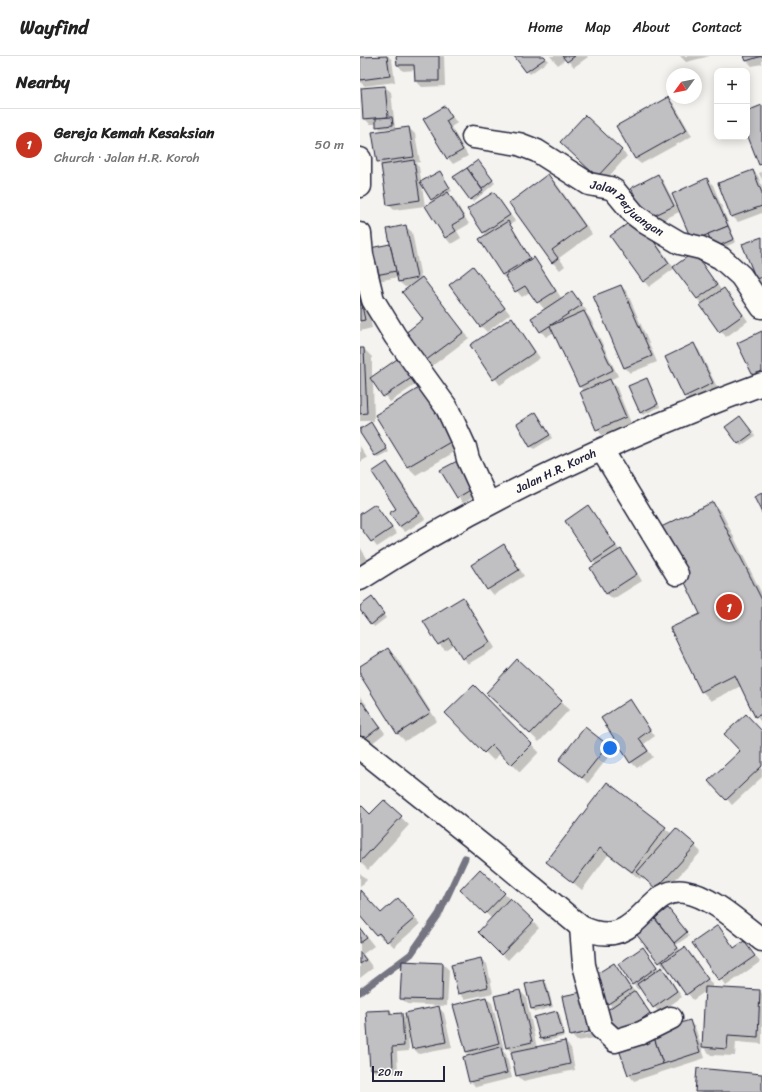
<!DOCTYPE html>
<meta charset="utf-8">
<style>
:root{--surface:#fff;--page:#f2f2f2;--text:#222;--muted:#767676;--line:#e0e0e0;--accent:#c8321e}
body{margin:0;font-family:Sriracha,sans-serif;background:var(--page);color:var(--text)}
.controls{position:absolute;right:12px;top:12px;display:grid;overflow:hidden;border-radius:8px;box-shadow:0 2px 10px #0003}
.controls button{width:36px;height:36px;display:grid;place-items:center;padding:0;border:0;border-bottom:1px solid var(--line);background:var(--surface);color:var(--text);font:20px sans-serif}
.compass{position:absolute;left:306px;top:12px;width:36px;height:36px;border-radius:50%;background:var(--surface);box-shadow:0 2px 10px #0003;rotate:237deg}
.scale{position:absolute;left:12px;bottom:10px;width:73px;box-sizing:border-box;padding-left:4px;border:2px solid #22223b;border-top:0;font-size:11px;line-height:14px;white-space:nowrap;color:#22223b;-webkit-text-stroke:3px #fdfcf7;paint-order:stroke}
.you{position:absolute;left:250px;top:692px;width:14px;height:14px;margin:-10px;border:3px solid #fff;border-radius:50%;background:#1a73e8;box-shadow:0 0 0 6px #1a73e833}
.badge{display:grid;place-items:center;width:26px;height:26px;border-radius:50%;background:var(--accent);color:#fff;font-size:13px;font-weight:700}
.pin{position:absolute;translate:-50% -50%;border:2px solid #fff;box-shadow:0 1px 4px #0006}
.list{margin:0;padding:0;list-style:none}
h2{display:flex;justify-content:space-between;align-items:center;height:52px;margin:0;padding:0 16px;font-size:17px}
h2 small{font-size:13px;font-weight:400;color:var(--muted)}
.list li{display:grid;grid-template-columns:26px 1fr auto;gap:12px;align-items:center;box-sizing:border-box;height:72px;padding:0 16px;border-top:1px solid var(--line)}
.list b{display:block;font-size:15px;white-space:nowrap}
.list p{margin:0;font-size:13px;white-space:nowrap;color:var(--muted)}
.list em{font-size:13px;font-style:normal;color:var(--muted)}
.map{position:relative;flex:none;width:402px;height:1036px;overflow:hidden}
header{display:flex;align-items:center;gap:24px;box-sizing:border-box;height:56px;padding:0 20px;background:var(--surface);border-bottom:1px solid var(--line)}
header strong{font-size:19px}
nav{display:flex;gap:22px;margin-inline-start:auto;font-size:14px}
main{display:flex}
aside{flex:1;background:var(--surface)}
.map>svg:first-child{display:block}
.shadow{fill:#0003}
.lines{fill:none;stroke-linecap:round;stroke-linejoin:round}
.stream{stroke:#757582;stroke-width:7}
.building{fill:#c0bfc2;stroke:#22223b}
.minor-casing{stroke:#22223b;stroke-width:25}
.major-casing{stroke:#22223b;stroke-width:25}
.minor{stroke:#fdfcf7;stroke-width:22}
.major{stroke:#fdfcf7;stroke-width:22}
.labels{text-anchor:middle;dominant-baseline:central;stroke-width:3.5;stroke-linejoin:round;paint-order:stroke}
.street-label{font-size:12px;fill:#22223b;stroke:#fdfcf7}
</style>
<header>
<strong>Wayfind</strong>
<nav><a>Home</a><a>Map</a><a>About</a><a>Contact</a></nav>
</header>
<main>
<aside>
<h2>Nearby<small></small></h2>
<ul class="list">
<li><span class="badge">1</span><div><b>Gereja Kemah Kesaksian</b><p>Church · Jalan H.R. Koroh</p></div><em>50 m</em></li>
</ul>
</aside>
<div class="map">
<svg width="402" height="1036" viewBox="0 0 402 1036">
<rect width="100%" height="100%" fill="#f4f3ef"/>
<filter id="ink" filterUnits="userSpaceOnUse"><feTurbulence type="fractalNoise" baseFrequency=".025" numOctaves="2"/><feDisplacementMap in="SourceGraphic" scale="8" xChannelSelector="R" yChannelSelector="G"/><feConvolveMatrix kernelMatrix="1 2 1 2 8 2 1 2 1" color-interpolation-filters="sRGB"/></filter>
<g filter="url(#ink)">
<g class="shadow">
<polygon points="13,0 28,0 32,4 35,26 5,30 0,26 0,2"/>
<polygon points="37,0 84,0 85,30 62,31 56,25 56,14 43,15 38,9"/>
<polygon points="155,0 184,0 188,5 170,18"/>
<polygon points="190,0 227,0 228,1 214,11 206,3 198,9"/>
<polygon points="320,0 350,0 326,6"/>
<polygon points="385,0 402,0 402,8 392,10 387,5"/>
<polygon points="25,31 31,36 35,72 20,73 17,68 10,68 4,62"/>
<polygon points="308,42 314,48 332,80 281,108 275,103"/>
<polygon points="85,51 97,67 91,71 108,100 93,108 88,102"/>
<polygon points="225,60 267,100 244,126 207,91"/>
<polygon points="49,72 55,78 60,106 55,107 59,111 65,150 34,154 28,148 22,110 18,106"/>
<polygon points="118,105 135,127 113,146 95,122"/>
<polygon points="393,115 398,120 402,130 402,157 378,166 372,160"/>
<polygon points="80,116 92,135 88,137 94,143 109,168 97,175 101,182 91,188 86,182 67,150 74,146 71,143"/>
<polygon points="402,116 402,124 399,117"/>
<polygon points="297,119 303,125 319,156 293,169"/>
<polygon points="188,120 196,127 232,178 199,202 205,210 200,214 192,206"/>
<polygon points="347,123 353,129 376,186 358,194 339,190"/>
<polygon points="134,137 155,165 150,169 172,204 174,202 179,208 202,243 212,236 227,255 225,256 230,262 258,320 250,324 256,330 271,367 242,379 237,373 224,335 219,330 194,276 186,281 181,275 185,254 170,236 162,241 142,219 126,179 109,154"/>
<polygon points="283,168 314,212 334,197 362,235 364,233 370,239 388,265 366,281 315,212 289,231 284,225"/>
<polygon points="46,171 52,176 61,222 109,282 72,310 46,278 64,263 52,230 45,231 39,226 38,221 18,225 7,194 31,188"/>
<polygon points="402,182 402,228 397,223"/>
<polygon points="113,212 150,258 127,276 121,270"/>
<polygon points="0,214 12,272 0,275"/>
<polygon points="261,230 267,236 297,306 270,317 265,312"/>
<polygon points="152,262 180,302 140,329 111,290"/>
<polygon points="334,289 339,294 358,333 331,346 325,340"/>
<polygon points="0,293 4,293 12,301 12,321 40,303 58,327 30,346 13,324 14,365 0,365"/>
<polygon points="287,324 300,351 283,359 280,356"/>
<polygon points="17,359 106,389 56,419 48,411"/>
<polygon points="179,360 192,382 174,393 171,390"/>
<polygon points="383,364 395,380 381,390 378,387"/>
<polygon points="14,370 29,396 18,402 0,375"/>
<polygon points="0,390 7,402 0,406"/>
<polygon points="27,407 33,413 65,463 45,476 39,470"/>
<polygon points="82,414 122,436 103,447 98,441"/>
<polygon points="353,447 362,457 402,538 402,667 396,660 381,630 351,645 342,635 341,558"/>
<polygon points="15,449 37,478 17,491 0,469 0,459"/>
<polygon points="228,450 260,495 267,500 282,525 253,543 247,538 231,513 237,509 232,505"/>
<polygon points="144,490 149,495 164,520 134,539 128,533"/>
<polygon points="0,491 8,504 0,509"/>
<polygon points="102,542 108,548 135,592 108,608 94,588 85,594 79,588"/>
<polygon points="15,546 26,562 14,571 0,551"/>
<polygon points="28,593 36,601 77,665 45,685 37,677 0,618 0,611"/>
<polygon points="114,630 179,696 160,716 141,697 133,704 86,657"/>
<polygon points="0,641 7,649 5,650 25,677 6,692 0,686"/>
<polygon points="135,644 201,646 209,654 179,686"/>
<polygon points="269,644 295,680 284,688 293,701 277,712 271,706 242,662"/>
<polygon points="402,676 402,721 372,749 367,743"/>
<polygon points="247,690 253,695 228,727 200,704"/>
<polygon points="248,727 312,778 335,790 341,796 302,838 282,820 280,823 248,799 222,834 188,806"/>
<polygon points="24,745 49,769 8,814 0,806 0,750 10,759"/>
<polygon points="120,814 179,872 148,904 119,876 132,863 102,834"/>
<polygon points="0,817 7,824 0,831"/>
<polygon points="0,835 21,858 43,849 60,868 34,891 25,882 23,884 0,859"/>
<polygon points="308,853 329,880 316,889 321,895 325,893 331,898 353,930 349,932 400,935 402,938 402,988 376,986 375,1000 351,999 343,991 346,935 333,944 307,910 305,912 300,906 292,860 295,863"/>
<polygon points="358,870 375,893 384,886 400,906 366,930 333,887"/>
<polygon points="0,872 14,890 3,898 13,912 0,922"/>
<polygon points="283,892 300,914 302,912 307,918 322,941 299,957 281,932 278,934 273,928"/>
<polygon points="121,903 127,908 133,937 105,943 99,937"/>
<polygon points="83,908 89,914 87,950 47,948 41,942"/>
<polygon points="254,908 295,963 266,985 253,952 249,947"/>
<polygon points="184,925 187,928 193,951 175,956 172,953 166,929"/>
<polygon points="160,935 166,941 177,992 205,986 211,992 215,1014 163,1025 157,1019 152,996 147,991"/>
<polygon points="222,937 233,975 214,978 214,980 234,977 235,982 217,985 211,979"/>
<polygon points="126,942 132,947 144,993 141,994 146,998 152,1022 116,1031 110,1025 111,1000 107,996"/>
<polygon points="78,951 84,957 92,992 59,998 53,992 48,971 49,995 37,996 38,1017 17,1018 11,1012 30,955 34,958 41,958 48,964"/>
<polygon points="197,956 200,959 205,980 184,986 181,983 175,961"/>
<polygon points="329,966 335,971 345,1002 274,1025 269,1019 259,989"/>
</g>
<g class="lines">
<polyline class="stream" points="0,936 51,898 79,858 105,802"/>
</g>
<g class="building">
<polygon points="27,0 30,20 0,24 0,1"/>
<polygon points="36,0 79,0 79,25 55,25 54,9 37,9"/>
<polygon points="154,0 184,0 186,2 166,16"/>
<polygon points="202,0 215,0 207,6"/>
<polygon points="384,0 402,0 386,5"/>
<polygon points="25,30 28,61 3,63 1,32"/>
<polygon points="308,41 327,74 275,103 256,70"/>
<polygon points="402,49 402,108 399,109 387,78 387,55"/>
<polygon points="85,50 92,61 86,65 103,94 87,103 63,63"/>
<polygon points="225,59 262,94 237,121 200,86"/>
<polygon points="32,61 33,69 16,71 16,62"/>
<polygon points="49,71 54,101 17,106 12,76"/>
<polygon points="54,104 60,144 27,149 21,109"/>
<polygon points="118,104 133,124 122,133 107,112"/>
<polygon points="107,112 123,135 110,144 93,121"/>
<polygon points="393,114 402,137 402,150 371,161 358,127"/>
<polygon points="80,115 90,132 71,144 60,126"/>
<polygon points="188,118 225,170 192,194 198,202 192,207 149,147"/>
<polygon points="298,118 314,150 287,163 271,132"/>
<polygon points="347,122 368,170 332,185 312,138"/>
<polygon points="88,136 104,162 92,169 96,175 85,182 65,150"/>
<polygon points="134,136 150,159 123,177 107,153"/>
<polygon points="277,161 309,207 283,226 250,180"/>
<polygon points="148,165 170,202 142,219 119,183"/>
<polygon points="46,169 57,222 38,226 27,173"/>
<polygon points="368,170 374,183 354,192 348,178"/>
<polygon points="402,181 402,221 396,223 382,188"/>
<polygon points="30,188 36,215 11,220 5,193"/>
<polygon points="334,196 357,229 337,243 313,211"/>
<polygon points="174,201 196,235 177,247 165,230 155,236 145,220"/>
<polygon points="113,210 145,252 120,271 89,229"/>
<polygon points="62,221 104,276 65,305 44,278 63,263 42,236"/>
<polygon points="261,229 292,300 264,312 233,240"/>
<polygon points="364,232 383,259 359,276 340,249"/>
<polygon points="212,235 222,249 180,276 171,262"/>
<polygon points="0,240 5,264 0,265"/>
<polygon points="224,255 253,314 219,331 190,270"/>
<polygon points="152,261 175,296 133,324 110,289"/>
<polygon points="402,275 402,315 393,320 377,287"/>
<polygon points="334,287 353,327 324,341 305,301"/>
<polygon points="0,292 4,292 7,357 0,358"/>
<polygon points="40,301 53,321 23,341 10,322"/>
<polygon points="287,322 298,348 280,357 268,330"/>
<polygon points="250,323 266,361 236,374 220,336"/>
<polygon points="67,327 99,381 47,411 15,359"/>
<polygon points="176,356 190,379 170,391 157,368"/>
<polygon points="380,360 393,377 378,388 365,371"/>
<polygon points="11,366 27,393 15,400 0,377 0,373"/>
<polygon points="101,403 117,430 97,442 80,414"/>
<polygon points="27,406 60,457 39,471 29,457 36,453 12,416"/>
<polygon points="402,437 402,457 394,441"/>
<polygon points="353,446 402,544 402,658 395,661 375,619 341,636 310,572 340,558 299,472"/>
<polygon points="15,448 32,472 11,486 0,471 0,458"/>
<polygon points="228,449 256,490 232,506 205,465"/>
<polygon points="144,488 159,514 127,534 111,509"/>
<polygon points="261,493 277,518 246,538 230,512"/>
<polygon points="12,541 24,558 11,569 0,554 0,550"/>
<polygon points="103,541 130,586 102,603 89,582 78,589 63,565"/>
<polygon points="28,592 70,657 37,678 0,619 0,610"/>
<polygon points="157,603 202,645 170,678 126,637"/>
<polygon points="114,629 172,688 151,709 132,689 124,697 85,657"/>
<polygon points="270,643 290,674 279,682 288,695 270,707 241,662"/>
<polygon points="2,646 20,671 0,686 0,648"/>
<polygon points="386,658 402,675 402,710 366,744 348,725 380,695 364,678"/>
<polygon points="225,671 248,689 222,722 199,704"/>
<polygon points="247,726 306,771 272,816 240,792 213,827 186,806"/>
<polygon points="24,744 42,760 0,806 0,748 10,758"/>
<polygon points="316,772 336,789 296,833 277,816"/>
<polygon points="120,813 145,837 125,858 100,834"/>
<polygon points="0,834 21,857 38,842 55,862 27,886 19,877 16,879 0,860"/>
<polygon points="150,842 174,865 141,899 118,876"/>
<polygon points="308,852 327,876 314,887 295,862"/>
<polygon points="292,859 318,892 299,907 273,874"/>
<polygon points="358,869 374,892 384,885 395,900 359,925 332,887"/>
<polygon points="0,872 7,882 0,887"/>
<polygon points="283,891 297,911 272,929 258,908"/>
<polygon points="325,891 348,923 326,939 303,906"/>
<polygon points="0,896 6,904 0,908"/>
<polygon points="121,902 128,931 98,938 91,909"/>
<polygon points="42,905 83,907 82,944 40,943"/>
<polygon points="254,907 271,933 248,948 230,922"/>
<polygon points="302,911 317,935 293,952 277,928"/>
<polygon points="184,924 191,949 171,953 165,928"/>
<polygon points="345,931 400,934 398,981 368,979 367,993 342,991"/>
<polygon points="160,934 172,986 146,992 134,940"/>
<polygon points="275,935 290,957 259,980 243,957"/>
<polygon points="222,936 229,976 210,980 202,940"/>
<polygon points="126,941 139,987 106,996 93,949"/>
<polygon points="79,950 86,986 52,993 45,957"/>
<polygon points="30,954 30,958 42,957 44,990 32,991 33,1012 10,1013 6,955"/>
<polygon points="197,955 203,978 180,983 174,961"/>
<polygon points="330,964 340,996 303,1008 292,976"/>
<polygon points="292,976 303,1008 268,1019 257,988"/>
<polygon points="205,985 210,1008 156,1020 151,996"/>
<polygon points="141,991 147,1017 109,1026 103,1001"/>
<polygon points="337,1012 402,1018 402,1036 335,1036"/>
</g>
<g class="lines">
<g class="minor-casing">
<g id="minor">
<path id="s1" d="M113 81 159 88 177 95 229 128 250 132 255 135 274 158 286 167 320 187 341 192 361 202 381 220 402 251"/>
<polyline points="0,103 0,130"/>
<polyline points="0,178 2,199 13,244 35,280 87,352 105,391 108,403 128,447"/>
<polyline points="242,394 317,518"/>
<path d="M0 692 128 794 221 871C280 899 283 829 325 836 351 840 381 868 402 884"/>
<polyline points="221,871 224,909 241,972 255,985 281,977 311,962"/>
</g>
</g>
<g class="major-casing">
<g id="major">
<path id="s2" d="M0 523C125 442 262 380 402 328"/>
</g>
</g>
<use href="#minor" class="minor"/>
<use href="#major" class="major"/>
</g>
</g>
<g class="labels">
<g class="street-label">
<text stroke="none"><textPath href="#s1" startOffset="174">Jalan Perjuangan</textPath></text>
<text stroke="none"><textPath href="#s2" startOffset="224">Jalan H.R. Koroh</textPath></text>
</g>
</g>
</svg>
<div class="controls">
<button>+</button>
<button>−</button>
</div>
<svg class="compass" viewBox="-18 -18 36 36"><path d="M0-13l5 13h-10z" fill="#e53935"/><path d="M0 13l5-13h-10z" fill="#767676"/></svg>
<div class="scale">20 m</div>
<div class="you"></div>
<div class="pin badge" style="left:369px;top:551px">1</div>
</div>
</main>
